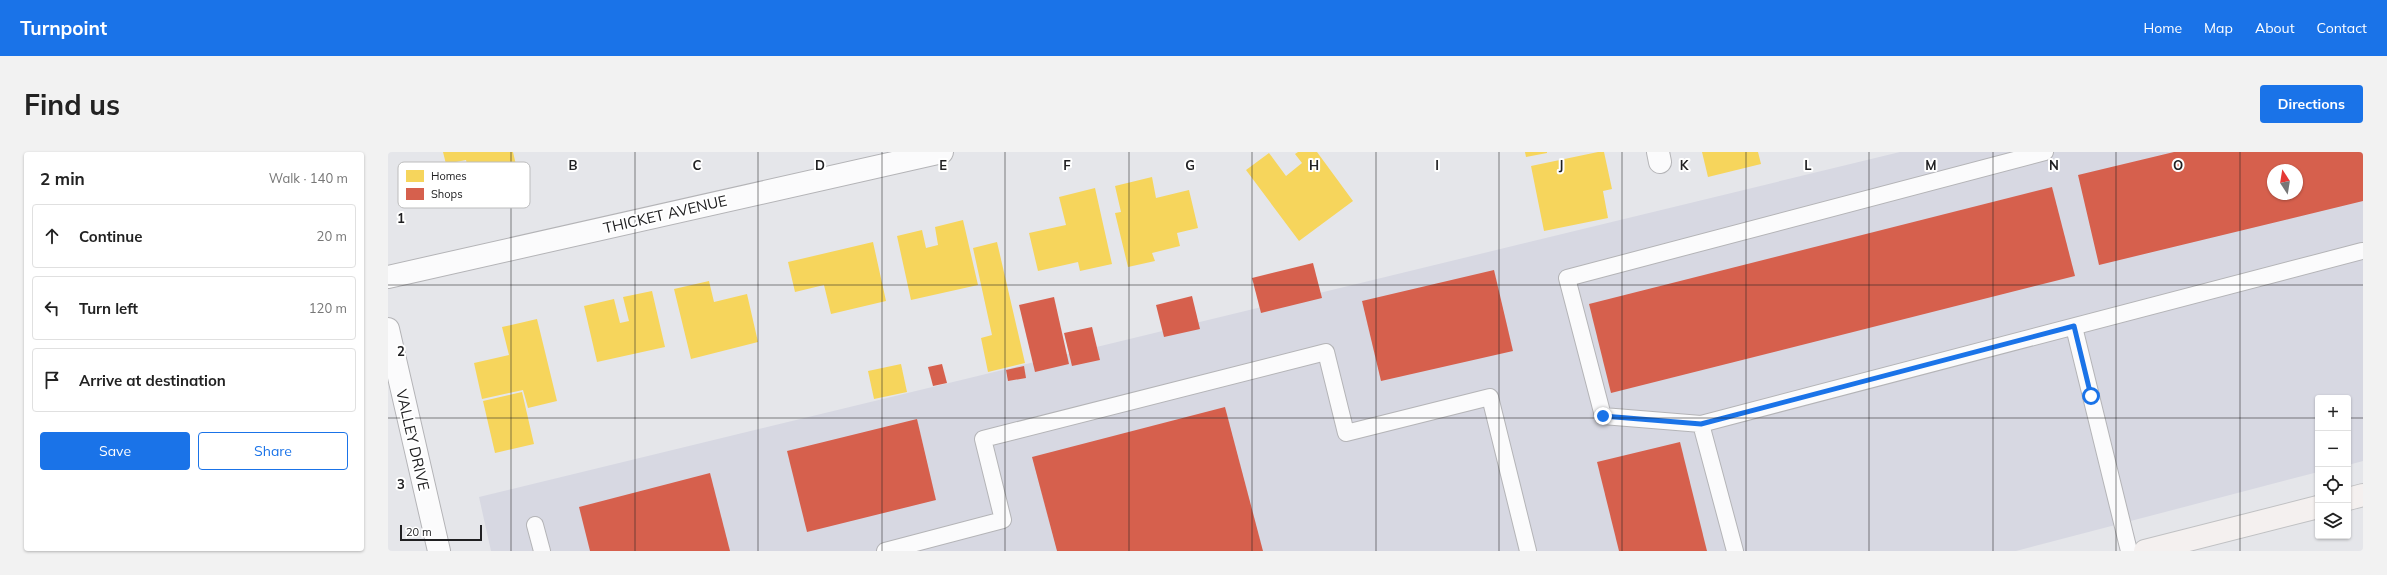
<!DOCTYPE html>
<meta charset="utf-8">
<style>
:root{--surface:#fff;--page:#f2f2f2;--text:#222;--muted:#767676;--line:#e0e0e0;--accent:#1a73e8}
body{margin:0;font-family:Mulish,sans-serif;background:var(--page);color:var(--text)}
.controls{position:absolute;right:12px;bottom:12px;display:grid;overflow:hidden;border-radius:4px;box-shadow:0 1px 3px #0004}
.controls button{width:36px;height:36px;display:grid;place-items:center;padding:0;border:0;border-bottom:1px solid var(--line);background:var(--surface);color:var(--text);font:20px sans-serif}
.compass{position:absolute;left:1879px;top:12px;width:36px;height:36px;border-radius:50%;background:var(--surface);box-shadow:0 1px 3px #0004;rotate:348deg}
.scale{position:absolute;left:12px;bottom:10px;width:82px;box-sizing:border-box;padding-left:4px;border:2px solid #202022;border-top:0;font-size:11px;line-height:14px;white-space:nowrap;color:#202022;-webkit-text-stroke:3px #fff;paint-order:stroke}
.stop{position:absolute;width:12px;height:12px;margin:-9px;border:3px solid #1a73e8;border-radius:50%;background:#fff}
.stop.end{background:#1a73e8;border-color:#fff;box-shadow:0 1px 4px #0008}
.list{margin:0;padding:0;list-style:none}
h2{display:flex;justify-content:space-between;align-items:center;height:52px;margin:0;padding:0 16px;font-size:17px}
h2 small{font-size:13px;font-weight:400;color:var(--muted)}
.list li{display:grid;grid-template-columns:26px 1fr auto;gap:12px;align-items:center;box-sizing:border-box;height:64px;margin:0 8px 8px;padding:0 8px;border:1px solid var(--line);border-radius:4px}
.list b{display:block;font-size:15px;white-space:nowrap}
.list em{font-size:13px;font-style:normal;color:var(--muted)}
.actions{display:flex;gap:8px;padding:12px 16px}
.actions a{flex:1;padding:9px 0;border:1px solid var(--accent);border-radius:4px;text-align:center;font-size:14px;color:var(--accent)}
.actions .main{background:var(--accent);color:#fff}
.icon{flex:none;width:22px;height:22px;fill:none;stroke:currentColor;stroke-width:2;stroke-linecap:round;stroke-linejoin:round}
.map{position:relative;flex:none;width:1975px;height:399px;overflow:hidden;border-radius:4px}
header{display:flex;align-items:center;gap:24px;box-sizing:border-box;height:56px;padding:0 20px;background:var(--accent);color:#fff}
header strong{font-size:19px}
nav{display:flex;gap:22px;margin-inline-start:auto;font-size:14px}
.intro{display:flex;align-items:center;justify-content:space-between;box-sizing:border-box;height:96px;padding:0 24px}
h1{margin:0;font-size:28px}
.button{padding:10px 18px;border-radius:4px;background:var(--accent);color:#fff;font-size:14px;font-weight:700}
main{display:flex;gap:24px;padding:0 24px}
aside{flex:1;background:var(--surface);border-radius:4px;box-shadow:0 1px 3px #0004}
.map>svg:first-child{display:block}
.built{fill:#d7d8e2;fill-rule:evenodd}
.homes{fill:#f6d55c}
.shops{fill:#d6604d;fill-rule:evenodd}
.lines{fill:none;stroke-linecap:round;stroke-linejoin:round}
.service-casing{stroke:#b4b4b7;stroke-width:18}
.minor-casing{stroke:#b4b4b7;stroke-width:24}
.tertiary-casing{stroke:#b4b4b7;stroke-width:24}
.primary-casing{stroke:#c0c1c3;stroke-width:24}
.service{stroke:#fbfbfc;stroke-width:16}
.minor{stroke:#fbfbfc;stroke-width:22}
.tertiary{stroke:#fbfbfc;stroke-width:22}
.primary{stroke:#f4f0ef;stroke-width:22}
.route{stroke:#1a73e8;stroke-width:5}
.grid{fill:none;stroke:#202022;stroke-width:1;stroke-opacity:0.55}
.labels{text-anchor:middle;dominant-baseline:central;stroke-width:4;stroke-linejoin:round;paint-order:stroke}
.street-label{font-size:15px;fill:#202022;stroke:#fff}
.key{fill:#fff;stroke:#bcbcbd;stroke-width:1}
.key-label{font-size:11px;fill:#202022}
.grid-label{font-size:13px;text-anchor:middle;font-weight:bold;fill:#202022;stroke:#fff;stroke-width:4;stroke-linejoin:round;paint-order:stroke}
</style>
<header>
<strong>Turnpoint</strong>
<nav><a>Home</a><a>Map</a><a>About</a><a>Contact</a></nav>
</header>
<div class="intro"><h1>Find us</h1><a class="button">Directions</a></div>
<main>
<aside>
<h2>2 min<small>Walk · 140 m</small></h2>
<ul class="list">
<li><svg class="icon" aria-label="ahead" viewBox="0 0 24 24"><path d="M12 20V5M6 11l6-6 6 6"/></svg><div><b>Continue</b></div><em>20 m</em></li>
<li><svg class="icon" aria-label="left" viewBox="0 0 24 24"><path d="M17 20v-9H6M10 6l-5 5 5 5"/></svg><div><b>Turn left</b></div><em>120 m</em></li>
<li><svg class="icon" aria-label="arrive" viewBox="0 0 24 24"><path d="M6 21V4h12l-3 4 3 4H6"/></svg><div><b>Arrive at destination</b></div></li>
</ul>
<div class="actions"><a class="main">Save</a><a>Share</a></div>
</aside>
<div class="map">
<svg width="1975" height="399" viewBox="0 0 1975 399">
<rect width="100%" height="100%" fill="#e5e6ea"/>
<path class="built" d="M1512 0H1975V309L1960 313V246H1930V320L1628 399H103L91 345ZM1885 18H1909V42H1885Z"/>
<g class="homes">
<polygon points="55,0 125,0 132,30 86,41 78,8 58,12"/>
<polygon points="910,0 929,0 965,49 911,89 858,18 881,1 898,24 914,11 907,2"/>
<polygon points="1137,0 1159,0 1159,1 1138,5"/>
<polygon points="1210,0 1216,0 1224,37 1215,39 1220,66 1156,79 1143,14"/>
<polygon points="1314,0 1370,0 1373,12 1320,25"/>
<polygon points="764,25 768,46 801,38 810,76 789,81 792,94 764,101 767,109 740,115 727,61 733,60 727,34"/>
<polygon points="707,36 724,112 692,119 690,110 650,119 641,81 678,73 671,45"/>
<polygon points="575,68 590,133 523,148 509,84 534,78 538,96 550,93 547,75"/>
<polygon points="485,90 498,149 443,162 436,133 407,140 400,110"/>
<polygon points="609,90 637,211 600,220 593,186 604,183 585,96"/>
<polygon points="321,129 326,150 359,142 370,190 303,207 286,137"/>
<polygon points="264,139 277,195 209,210 196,154 226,147 232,171 241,169 235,145"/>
<polygon points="149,167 169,249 140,256 135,238 94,247 86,211 121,203 114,175"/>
<polygon points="513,212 519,240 486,247 480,219"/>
<polygon points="134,240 146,292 107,301 95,249"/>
</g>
<g class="shops">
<path d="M1786 0H1975V49L1711 113 1690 23ZM1885 18H1909V42H1885Z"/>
<polygon points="1664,35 1687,124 1223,241 1201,152"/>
<polygon points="925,111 934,146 873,161 864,126"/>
<polygon points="1106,118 1125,199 993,229 974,149"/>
<polygon points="804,144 812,177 776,185 768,153"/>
<polygon points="666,145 681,212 647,220 631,153"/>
<polygon points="704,175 712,208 684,214 676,181"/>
<polygon points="554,212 559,231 545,234 540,215"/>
<polygon points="636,214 638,226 620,229 618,218"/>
<polygon points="837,255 875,399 669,399 644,305"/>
<polygon points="529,267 548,348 419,380 399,299"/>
<polygon points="1292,290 1319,399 1231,399 1209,310"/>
<polygon points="322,321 342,399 202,399 191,355"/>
</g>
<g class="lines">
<g class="service-casing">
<g id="service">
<polyline points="1686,175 1741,399"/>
<polyline points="1313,272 1974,99"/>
<polyline points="147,373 154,399"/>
<polyline points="497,399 615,368 595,287 938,200 958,281 1102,245 1140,399"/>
<polyline points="1347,399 1313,272 1215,264 1179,126 1657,0"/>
</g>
</g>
<g class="minor-casing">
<g id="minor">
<polyline points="1270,0 1272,10"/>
<polyline points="0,125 554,0"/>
</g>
</g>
<g class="tertiary-casing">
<polyline id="tertiary" points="0,177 51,399"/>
</g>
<g class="primary-casing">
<g id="primary">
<polyline points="1960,347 1975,343"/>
<polyline points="1757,399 1930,355"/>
</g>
</g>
<use href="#service" class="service"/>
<use href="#minor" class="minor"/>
<use href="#tertiary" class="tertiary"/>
<use href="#primary" class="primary"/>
</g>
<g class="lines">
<polyline class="route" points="1215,264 1313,272 1686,174 1703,244"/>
</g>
<path class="grid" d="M123 0V399M247 0V399M370 0V399M494 0V399M617 0V399M741 0V399M864 0V399M988 0V399M1111 0V399M1234 0V399M1358 0V399M1481 0V399M1605 0V399M1728 0V399M1852 0V399M0 133H1975M0 266H1930M1960 266H1975"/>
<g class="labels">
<g class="street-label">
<text transform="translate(277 62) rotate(-13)">THICKET AVENUE</text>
<text transform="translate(25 288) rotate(77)">VALLEY DRIVE</text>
</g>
</g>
<rect x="10" y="10" width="132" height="46" rx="6" class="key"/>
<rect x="18" y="18" width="18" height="12" fill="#f6d55c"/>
<rect x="18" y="36" width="18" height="12" fill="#d6604d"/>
<g class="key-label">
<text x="43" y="28">Homes</text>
<text x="43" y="46">Shops</text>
</g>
<g class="grid-label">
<text x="185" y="18">B</text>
<text x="309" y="18">C</text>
<text x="432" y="18">D</text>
<text x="555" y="18">E</text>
<text x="679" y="18">F</text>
<text x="802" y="18">G</text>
<text x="926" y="18">H</text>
<text x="1049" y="18">I</text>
<text x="1173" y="18">J</text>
<text x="1296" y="18">K</text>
<text x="1420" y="18">L</text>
<text x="1543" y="18">M</text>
<text x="1666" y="18">N</text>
<text x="1790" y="18">O</text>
<text x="13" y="71">1</text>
<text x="13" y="204">2</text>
<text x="13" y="337">3</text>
</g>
</svg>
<div class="controls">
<button>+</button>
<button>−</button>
<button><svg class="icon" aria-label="locate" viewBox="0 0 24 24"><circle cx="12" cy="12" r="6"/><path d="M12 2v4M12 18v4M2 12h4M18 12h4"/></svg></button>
<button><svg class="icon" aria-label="layers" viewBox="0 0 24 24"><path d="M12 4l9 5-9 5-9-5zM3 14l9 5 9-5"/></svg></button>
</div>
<svg class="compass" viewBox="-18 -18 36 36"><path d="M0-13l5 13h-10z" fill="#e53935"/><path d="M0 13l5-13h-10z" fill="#767676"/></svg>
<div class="scale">20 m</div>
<div class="stop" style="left:1703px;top:244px"></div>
<div class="stop end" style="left:1215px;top:264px"></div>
</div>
</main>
